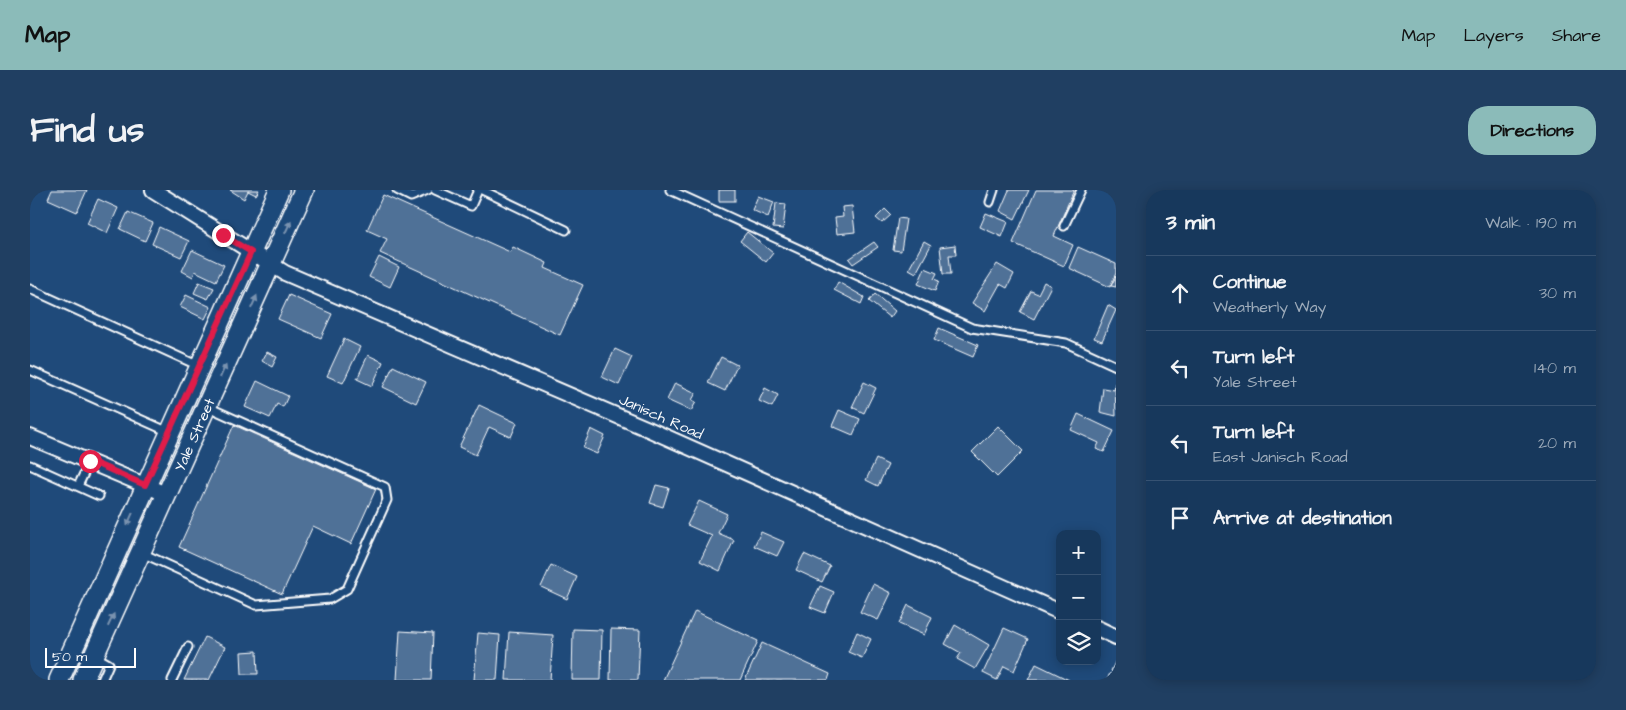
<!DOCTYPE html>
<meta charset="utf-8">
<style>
:root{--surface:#17385c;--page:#203f62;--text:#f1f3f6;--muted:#9eacbb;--line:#365272;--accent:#8bbbb9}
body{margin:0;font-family:"Architects Daughter",sans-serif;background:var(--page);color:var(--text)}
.controls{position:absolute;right:15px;bottom:15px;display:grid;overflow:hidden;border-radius:10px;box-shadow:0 2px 12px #0003}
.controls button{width:45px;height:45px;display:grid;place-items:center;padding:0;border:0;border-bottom:1px solid var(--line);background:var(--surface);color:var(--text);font:25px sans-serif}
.scale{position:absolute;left:15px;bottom:12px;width:91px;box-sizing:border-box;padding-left:5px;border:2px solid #fff;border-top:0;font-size:14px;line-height:18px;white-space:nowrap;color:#fff;-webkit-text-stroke:4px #1f4a7a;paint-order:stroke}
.stop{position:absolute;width:15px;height:15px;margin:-11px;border:4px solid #e11d48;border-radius:50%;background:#fff}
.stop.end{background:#e11d48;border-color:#fff;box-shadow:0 1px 5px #0008}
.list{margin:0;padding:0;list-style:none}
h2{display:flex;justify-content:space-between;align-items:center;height:65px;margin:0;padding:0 20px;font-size:21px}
h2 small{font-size:16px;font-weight:400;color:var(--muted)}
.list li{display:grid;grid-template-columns:32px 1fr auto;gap:15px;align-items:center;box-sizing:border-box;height:75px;padding:0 20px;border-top:1px solid var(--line)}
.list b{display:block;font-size:19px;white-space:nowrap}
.list p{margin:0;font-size:16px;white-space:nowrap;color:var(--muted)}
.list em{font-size:16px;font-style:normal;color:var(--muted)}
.icon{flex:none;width:28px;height:28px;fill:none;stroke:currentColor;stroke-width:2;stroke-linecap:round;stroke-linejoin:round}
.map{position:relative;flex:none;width:1086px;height:490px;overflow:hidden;border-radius:20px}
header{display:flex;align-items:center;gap:30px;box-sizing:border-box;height:70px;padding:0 25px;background:var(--accent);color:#111}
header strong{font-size:24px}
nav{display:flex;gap:28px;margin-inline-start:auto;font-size:18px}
.intro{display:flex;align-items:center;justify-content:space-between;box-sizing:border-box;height:120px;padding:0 30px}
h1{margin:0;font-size:35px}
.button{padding:12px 22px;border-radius:20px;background:var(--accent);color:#111;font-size:18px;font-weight:700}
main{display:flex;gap:30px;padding:0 30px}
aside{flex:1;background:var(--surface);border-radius:20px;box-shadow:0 2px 12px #0003}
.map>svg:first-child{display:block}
.building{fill:#507197;stroke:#fff}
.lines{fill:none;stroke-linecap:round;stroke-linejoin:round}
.lane-casing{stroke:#fff;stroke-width:11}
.street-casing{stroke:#fff;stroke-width:18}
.secondary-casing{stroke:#fff;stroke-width:22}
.lane{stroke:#1f4a7a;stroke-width:7}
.street{stroke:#1f4a7a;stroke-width:14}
.secondary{stroke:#1f4a7a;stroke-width:19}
.oneway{fill:#7992af}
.route{stroke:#e11d48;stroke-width:6}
.labels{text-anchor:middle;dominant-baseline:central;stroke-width:4;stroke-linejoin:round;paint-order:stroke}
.street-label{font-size:15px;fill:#fff;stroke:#1f4a7a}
</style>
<header>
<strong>Map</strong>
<nav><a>Map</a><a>Layers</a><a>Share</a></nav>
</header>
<div class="intro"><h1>Find us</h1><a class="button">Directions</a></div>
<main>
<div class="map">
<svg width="1086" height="490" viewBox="0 0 1086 490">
<rect width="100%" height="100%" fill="#1f4a7a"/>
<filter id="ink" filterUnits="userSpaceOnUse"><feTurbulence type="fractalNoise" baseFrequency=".02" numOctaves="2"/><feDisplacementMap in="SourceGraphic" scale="10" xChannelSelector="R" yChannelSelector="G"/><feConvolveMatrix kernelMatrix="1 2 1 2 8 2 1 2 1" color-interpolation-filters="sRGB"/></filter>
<g filter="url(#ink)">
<g class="building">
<polygon points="22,0 57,0 47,22 18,9"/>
<polygon points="200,0 229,0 226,5 218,1 214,9"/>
<rect x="689" y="0" width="16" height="11"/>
<polygon points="979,0 999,0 985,29 970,21"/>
<polygon points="1006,0 1044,0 1024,46 1043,55 1034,76 983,53"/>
<polygon points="353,5 480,62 483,57 517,73 515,78 553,95 530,145 350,63 357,49 337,40"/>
<polygon points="728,6 744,12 738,27 722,20"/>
<polygon points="68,9 88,18 77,43 57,33"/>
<polygon points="746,13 756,14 753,39 743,38"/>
<polygon points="822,16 825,42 807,44 805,28 813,27 812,17"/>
<polygon points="855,19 861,25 852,33 846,28"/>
<polygon points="98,22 123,33 115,51 90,39"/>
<polygon points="956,23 978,32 972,47 950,37"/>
<polygon points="868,28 876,29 871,61 863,60"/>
<polygon points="129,37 159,51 151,67 122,54"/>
<polygon points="717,42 743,63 736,72 710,51"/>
<polygon points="894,51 901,55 886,83 879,79"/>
<polygon points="844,52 848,57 823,74 819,69"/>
<polygon points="925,55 926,65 919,65 921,84 913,84 910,57"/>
<polygon points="1048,57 1086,74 1086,83 1080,97 1039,78"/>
<polygon points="162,60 194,75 186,91 165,81 163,87 152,81"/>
<polygon points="349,67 369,77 360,97 339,87"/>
<polygon points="967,74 984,84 977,98 970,94 955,121 942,113"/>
<polygon points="895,78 907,83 904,89 909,91 905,101 888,94"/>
<polygon points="1086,86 1086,97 1081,96"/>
<polygon points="169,92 184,98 178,109 164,103"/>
<polygon points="808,92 834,107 831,114 804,100"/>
<polygon points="1014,92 1021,96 1004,129 990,122 1001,101 1008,104"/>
<polygon points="845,104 865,121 860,128 839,111"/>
<polygon points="156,105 181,117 175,129 150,117"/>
<polygon points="259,105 302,124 291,148 248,129"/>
<polygon points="1078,115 1086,120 1072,151 1064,148"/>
<polygon points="909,138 948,155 943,167 904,150"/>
<polygon points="314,149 330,157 313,193 297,186"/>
<polygon points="585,159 602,167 589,195 572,187"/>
<polygon points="237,162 247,167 242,177 232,171"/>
<polygon points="338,165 353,172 342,196 327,189"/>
<polygon points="691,167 707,175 695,201 678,193"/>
<polygon points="363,176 396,192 386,213 353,197"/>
<polygon points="227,191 258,206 253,217 247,214 240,228 215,217"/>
<polygon points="834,192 846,198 834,223 822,217"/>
<polygon points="645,193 666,203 662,210 666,212 661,221 637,210"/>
<polygon points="1085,193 1086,226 1070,222 1073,198 1084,200"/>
<polygon points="735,198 748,205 742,217 729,211"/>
<polygon points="449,215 487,233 481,247 459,237 446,265 429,257"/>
<polygon points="809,220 830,229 823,245 802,236"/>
<polygon points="1048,224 1084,241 1074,262 1066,259 1069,253 1041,240"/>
<polygon points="204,235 346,299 321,354 283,336 252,404 149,357"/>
<polygon points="968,236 993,261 967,287 942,262"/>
<polygon points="561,239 575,246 567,264 553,258"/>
<polygon points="846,269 858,275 848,296 836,290"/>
<polygon points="626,295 639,298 633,317 620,313"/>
<polygon points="669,311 697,324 688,343 704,350 690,381 670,371 682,346 657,335"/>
<polygon points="731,342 754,352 747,366 724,356"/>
<polygon points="774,364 800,376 792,392 766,380"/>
<polygon points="521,375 547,387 537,409 511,397"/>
<polygon points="843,394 861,403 848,430 830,422"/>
<polygon points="790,396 804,402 795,423 780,417"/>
<polygon points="878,415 902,427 894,445 869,434"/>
<polygon points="665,421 728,451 710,490 633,490"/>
<polygon points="925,435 959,455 945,479 927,469 931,463 915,454"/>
<polygon points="974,438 998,449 984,481 974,476 967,490 953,483"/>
<polygon points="543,439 572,440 571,490 542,490"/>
<polygon points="581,439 610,440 608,490 580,490"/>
<polygon points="370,441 403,443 401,490 367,490"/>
<polygon points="479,442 523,445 520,490 476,490"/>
<polygon points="827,442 841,449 832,468 818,462"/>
<polygon points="448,443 470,445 467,490 444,490"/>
<polygon points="175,447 195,457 179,490 154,490"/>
<polygon points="732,453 800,484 798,490 715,490"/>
<polygon points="227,461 228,484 212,484 211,462"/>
<polygon points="1086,470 1086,484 1081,481"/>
<polygon points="1006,474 1039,490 998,490"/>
<polygon points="1080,483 1086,488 1086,490 1077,490"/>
</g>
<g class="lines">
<g class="lane-casing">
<g id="lane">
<polyline points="367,0 381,7 398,0"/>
<polyline points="405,0 441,16 448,0"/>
<polyline points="452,0 536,40"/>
<polyline points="640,0 942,138 1036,153 1086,176"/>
<polyline points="960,12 964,0"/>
<polyline points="1034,36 1051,0"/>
<polyline points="0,99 169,176"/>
<polyline points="0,180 139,242"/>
<polyline points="0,275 69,306"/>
<polyline points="48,296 60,271"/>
<polyline points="112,363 226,415 300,409 317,399 357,310 355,297 178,217"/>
<polyline points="65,466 79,474 72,490"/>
<polyline points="142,490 158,457"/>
</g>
</g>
<g class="street-casing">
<g id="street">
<polyline points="123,0 255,83 618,239 1030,422"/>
<polyline points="0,247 138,305"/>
<polyline points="1067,438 1086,447"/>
</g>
</g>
<g class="secondary-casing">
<g id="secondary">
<polyline points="29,490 249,0"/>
<polyline points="53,490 274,0"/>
</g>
</g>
<use href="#lane" class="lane"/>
<use href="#street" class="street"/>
<use href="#secondary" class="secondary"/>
</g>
<defs><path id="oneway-solid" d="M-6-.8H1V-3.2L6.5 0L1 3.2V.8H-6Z" transform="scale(1.25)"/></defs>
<g class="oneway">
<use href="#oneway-solid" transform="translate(258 37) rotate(-65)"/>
<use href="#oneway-solid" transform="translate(224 112) rotate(-66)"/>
<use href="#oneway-solid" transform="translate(193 181) rotate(-66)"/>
<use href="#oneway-solid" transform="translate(100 329) rotate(114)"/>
<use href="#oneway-solid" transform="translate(81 430) rotate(-65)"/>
</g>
</g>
<g class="lines" filter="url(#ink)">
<polyline class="route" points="60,271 115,295 221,62 193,45"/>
</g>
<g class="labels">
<g class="street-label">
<text transform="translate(631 227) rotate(24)">Janisch Road</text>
<text transform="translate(165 245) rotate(-66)">Yale Street</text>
</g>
</g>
</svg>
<div class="controls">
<button>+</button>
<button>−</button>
<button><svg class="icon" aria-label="layers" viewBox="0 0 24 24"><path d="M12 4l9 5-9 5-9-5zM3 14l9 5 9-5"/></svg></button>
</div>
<div class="scale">50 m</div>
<div class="stop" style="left:60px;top:271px"></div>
<div class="stop end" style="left:193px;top:45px"></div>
</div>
<aside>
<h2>3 min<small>Walk · 190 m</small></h2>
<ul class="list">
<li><svg class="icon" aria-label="ahead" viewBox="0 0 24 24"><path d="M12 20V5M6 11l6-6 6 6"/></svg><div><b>Continue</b><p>Weatherly Way</p></div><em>30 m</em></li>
<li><svg class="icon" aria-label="left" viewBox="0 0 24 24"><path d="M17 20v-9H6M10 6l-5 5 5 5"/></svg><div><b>Turn left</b><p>Yale Street</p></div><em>140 m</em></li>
<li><svg class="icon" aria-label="left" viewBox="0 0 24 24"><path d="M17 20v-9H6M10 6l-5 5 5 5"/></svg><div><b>Turn left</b><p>East Janisch Road</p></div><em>20 m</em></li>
<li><svg class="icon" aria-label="arrive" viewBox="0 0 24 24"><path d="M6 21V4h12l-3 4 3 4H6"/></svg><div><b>Arrive at destination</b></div></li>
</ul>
</aside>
</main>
